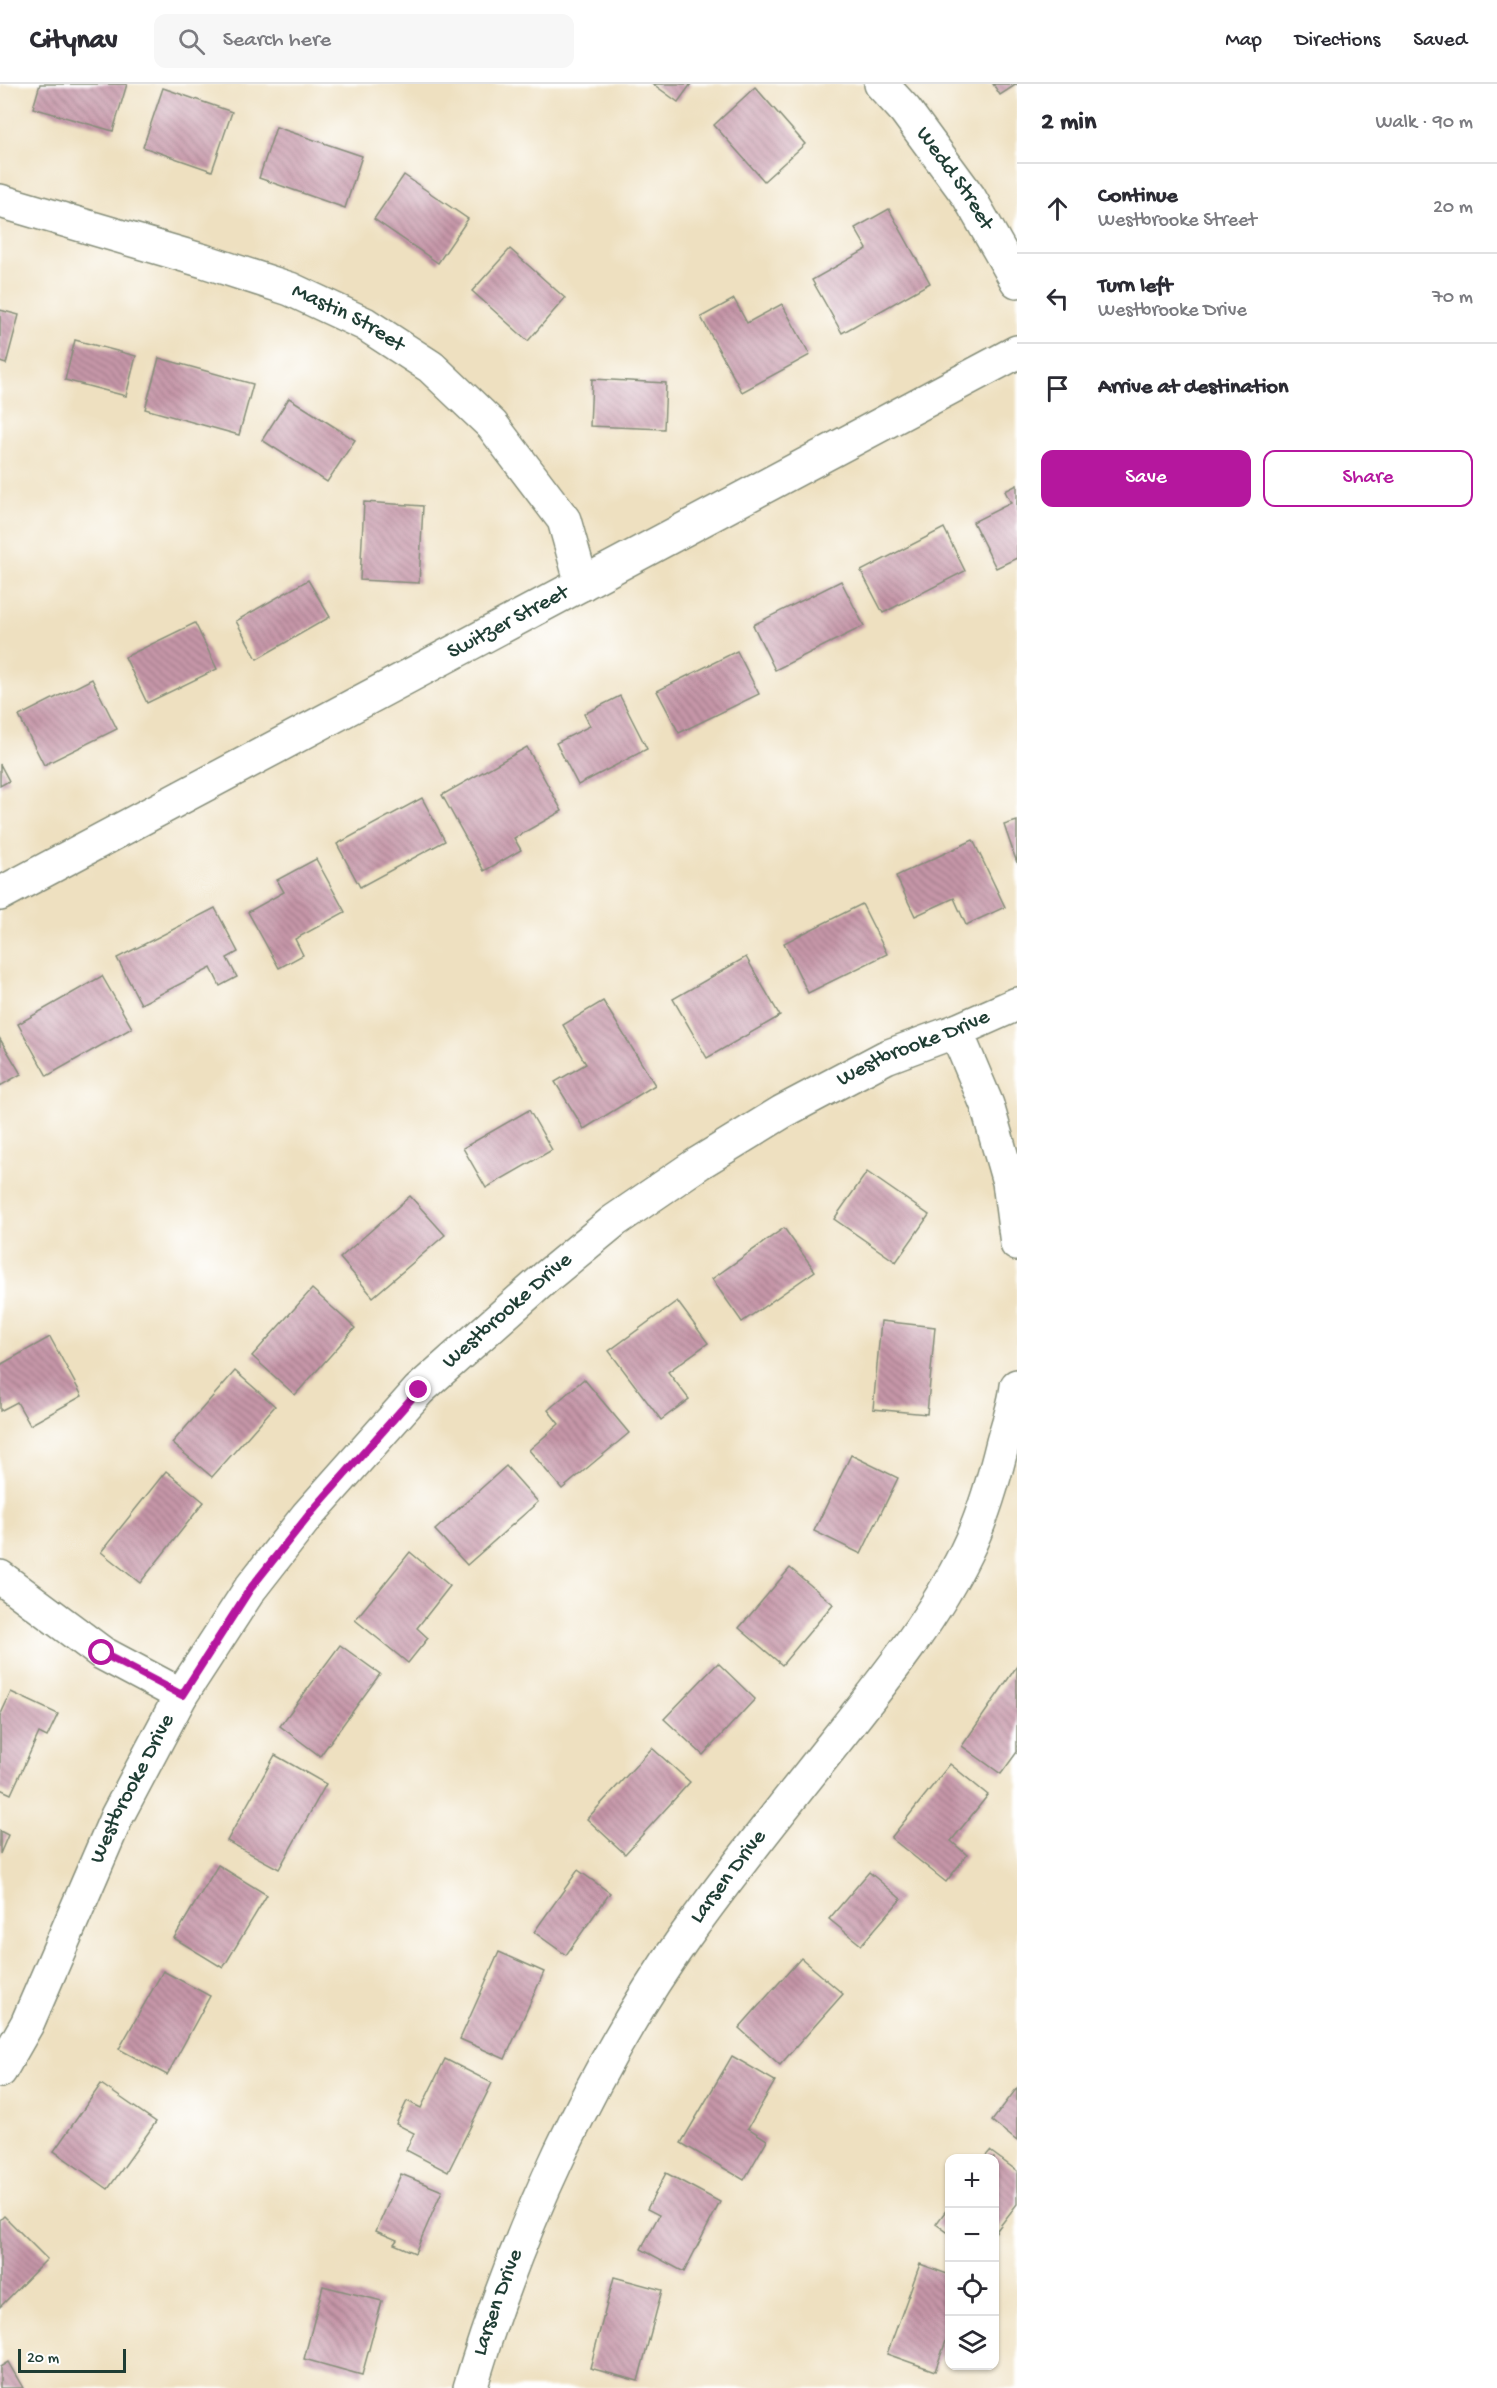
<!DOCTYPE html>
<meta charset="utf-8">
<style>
:root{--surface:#fff;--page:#f7f7f7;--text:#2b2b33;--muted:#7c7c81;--line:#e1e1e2;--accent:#b5179e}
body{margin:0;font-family:"Gochi Hand",sans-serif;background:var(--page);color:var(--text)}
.controls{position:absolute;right:18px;bottom:18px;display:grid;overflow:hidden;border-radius:12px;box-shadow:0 2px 4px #0004}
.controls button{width:54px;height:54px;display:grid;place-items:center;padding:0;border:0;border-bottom:2px solid var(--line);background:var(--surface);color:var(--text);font:30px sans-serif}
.scale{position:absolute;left:18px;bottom:15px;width:108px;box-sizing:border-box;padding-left:6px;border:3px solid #1f3d34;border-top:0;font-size:16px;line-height:21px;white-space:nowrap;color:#1f3d34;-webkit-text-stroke:4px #fff;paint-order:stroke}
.stop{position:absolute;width:18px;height:18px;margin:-14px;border:4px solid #b5179e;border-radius:50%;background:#fff}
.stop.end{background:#b5179e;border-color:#fff;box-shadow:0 2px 6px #0008}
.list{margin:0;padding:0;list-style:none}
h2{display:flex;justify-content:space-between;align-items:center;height:78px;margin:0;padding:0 24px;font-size:26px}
h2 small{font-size:20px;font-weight:400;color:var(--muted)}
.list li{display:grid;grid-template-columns:39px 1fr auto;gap:18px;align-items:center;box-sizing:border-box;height:90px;padding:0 24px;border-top:2px solid var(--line)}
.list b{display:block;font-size:22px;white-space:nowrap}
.list p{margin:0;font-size:20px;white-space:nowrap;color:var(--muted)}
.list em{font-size:20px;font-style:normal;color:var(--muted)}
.actions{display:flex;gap:12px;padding:18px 24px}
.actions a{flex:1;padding:14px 0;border:2px solid var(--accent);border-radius:12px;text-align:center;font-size:21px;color:var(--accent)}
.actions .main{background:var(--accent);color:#fff}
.icon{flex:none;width:33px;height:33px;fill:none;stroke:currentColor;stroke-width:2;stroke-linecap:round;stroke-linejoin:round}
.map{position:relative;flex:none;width:1017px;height:2304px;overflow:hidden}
header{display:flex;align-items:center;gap:36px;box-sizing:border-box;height:84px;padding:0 30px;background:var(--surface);border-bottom:2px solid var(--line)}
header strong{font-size:28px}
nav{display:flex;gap:33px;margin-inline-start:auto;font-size:21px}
.search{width:420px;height:54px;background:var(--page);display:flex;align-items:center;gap:15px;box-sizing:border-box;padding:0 21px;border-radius:12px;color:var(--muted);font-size:22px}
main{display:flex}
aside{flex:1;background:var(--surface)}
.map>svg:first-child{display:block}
.building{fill:url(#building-back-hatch)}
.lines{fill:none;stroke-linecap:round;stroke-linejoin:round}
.street-casing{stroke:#868e7a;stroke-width:36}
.street{stroke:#fff;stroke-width:33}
.route{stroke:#b5179e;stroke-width:8}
.labels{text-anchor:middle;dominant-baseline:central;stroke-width:4.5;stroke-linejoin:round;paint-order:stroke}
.street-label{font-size:22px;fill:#1f3d34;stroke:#fff}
</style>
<header>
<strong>Citynav</strong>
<div class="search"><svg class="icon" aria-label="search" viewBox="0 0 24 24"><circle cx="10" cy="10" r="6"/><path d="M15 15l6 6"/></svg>Search here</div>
<nav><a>Map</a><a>Directions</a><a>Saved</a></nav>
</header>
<main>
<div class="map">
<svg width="1017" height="2304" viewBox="0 0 1017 2304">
<defs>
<pattern id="building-back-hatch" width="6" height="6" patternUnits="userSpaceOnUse" patternTransform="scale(1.5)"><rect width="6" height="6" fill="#c696a8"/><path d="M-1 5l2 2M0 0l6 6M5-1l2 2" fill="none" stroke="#a07c8a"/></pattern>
</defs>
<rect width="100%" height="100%" fill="#fff"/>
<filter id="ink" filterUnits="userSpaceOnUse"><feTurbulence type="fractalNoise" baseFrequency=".0167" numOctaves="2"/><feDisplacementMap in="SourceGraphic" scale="12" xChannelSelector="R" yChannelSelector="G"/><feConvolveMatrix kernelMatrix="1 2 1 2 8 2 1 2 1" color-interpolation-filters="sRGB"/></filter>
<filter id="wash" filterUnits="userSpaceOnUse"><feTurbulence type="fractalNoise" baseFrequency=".008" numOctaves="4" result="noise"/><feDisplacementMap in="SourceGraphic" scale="24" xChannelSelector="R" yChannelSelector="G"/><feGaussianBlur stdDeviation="1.35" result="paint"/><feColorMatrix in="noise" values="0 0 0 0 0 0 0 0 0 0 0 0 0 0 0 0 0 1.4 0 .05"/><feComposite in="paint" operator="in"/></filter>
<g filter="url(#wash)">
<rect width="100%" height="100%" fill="#eee0c0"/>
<g id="blocks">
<g class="building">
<polygon points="40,0 127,0 113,47 33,24"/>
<polygon points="653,0 691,0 678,18"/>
<polygon points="993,0 1017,0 1000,11"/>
<polygon points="755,3 805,60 764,97 714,41"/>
<polygon points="163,4 232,28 212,87 143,63"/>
<polygon points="276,43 362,72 345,124 259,94"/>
<polygon points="404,91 468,135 438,179 374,135"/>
<polygon points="889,125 930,199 842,249 812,196 867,165 855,144"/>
<polygon points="510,165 565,214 528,257 472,207"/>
<polygon points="734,215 747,239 782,220 810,271 742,308 701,233"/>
<polygon points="0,226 19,231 6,280 0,278"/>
<polygon points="75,256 136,272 126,312 65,296"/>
<polygon points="159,274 253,300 239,351 145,325"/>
<polygon points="592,295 666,299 664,345 590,342"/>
<polygon points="289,314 355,356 327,398 262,356"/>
<polygon points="1017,401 1017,474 996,484 973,438 1011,419 1005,407"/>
<polygon points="364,418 423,422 419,499 360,496"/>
<polygon points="944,444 965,487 883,529 861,487"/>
<polygon points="308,496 330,533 257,575 236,537"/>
<polygon points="841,497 864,542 775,586 753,541"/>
<polygon points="195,539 217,585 147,619 125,573"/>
<polygon points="737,567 759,610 679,649 657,607"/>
<polygon points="92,595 117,645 44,681 19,632"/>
<polygon points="620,612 647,665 578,701 556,659 590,642 584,630"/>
<polygon points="527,663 562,727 514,754 521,766 484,787 442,711"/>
<polygon points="0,680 9,697 0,702"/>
<polygon points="422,714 445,757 360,803 337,760"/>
<polygon points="1017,737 1017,779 1004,741"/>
<polygon points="973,756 1005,823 966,841 954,814 915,832 896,792"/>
<polygon points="316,775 345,828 295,855 303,871 279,884 248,828 284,808 277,796"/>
<polygon points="862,820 887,870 808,909 784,859"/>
<polygon points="215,824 238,868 227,874 237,893 220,902 211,884 141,920 117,874"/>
<polygon points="746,873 780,932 707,974 673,915"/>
<polygon points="102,892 132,944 47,992 18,940"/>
<polygon points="603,917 655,1001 584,1045 555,998 586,980 563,941"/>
<polygon points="0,955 21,990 0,1002"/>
<polygon points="529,1026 552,1066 486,1104 463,1064"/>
<polygon points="867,1088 929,1131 896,1178 834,1135"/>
<polygon points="410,1112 445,1151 373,1213 340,1174"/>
<polygon points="784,1144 815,1187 742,1238 712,1195"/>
<polygon points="312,1205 355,1244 295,1311 252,1272"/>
<polygon points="677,1217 708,1259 668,1288 689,1315 661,1336 609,1267"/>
<polygon points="881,1237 935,1243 927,1330 873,1325"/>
<polygon points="50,1253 82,1312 30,1341 17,1318 0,1327 0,1281"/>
<polygon points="235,1287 275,1322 212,1393 172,1359"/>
<polygon points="584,1295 629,1349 562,1405 529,1366 559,1340 548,1326"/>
<polygon points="851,1371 898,1394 861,1470 814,1447"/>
<polygon points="506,1382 538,1418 467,1481 435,1446"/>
<polygon points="166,1387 204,1418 140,1499 101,1468"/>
<polygon points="410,1468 450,1502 417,1544 428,1554 408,1579 355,1536"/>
<polygon points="790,1484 833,1520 782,1581 739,1544"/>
<polygon points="340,1561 380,1590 320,1672 280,1642"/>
<polygon points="718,1579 755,1615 703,1671 664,1635"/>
<polygon points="1017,1582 1017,1668 1001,1690 962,1662"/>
<polygon points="11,1608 58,1630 47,1653 39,1649 11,1710 0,1705 0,1632"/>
<polygon points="652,1664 690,1698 625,1770 587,1735"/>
<polygon points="275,1671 326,1700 279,1785 227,1757"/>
<polygon points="950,1680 988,1711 951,1757 967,1771 946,1798 891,1754"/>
<polygon points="0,1747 8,1751 0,1770"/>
<polygon points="218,1781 267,1811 223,1884 174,1854"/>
<polygon points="578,1786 610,1809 566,1871 534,1848"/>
<polygon points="869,1788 901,1815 861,1861 829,1835"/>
<polygon points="499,1868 544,1888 505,1975 460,1955"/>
<polygon points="801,1874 843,1910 780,1981 739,1944"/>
<polygon points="163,1887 210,1912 167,1991 119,1965"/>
<polygon points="732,1972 775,1997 748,2044 767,2056 744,2096 681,2059"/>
<polygon points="445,1975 492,1999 448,2088 406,2066 414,2049 396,2040 407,2017 421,2024"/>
<polygon points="101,2000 156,2038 108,2105 54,2067"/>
<polygon points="1017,2004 1017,2057 992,2037"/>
<polygon points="990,2067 1017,2087 1017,2120 994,2150 994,2074 984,2074"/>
<polygon points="666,2089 720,2118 684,2188 641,2165 659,2131 647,2125"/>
<polygon points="401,2090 442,2107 415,2169 394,2160 397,2156 376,2147"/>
<polygon points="950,2121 950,2150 936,2140"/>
<polygon points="4,2132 47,2175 0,2223 0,2136"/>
<polygon points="920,2180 950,2191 950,2246 935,2287 887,2270"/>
<polygon points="614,2193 662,2206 638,2297 590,2284"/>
<polygon points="323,2202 382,2217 362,2291 304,2275"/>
<polygon points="8,2278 23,2304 0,2304 0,2283"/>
</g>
</g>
</g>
<g filter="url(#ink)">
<use href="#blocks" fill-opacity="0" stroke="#868e7a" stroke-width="1.5"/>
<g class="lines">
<g class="street-casing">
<g id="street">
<path id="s1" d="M881 0 905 26 969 113 1017 197"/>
<path id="s2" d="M0 117 204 177 290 205 365 240 431 283 492 341 564 436 582 500"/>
<path id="s3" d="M0 810 1017 268"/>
<polyline points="956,947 987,1021 1009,1098 1017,1160"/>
<polyline points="0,1493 102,1569 181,1611"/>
<path id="s4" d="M0 1987 27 1940 117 1732 181 1611 250 1505 307 1432 419 1306 545 1194 614 1137 699 1079 782 1028 886 973 956 947 1017 920"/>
<path id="s5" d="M470 2304C516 2149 592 1983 686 1851 735 1782 789 1716 842 1649 887 1592 934 1534 966 1468 983 1434 994 1395 1003 1358 1008 1340 1015 1321 1017 1302"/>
</g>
</g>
<use href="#street" class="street"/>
</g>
</g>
<g class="lines" filter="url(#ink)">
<polyline class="route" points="102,1569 182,1611 250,1505 308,1432 419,1306"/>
</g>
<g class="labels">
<g class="street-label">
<text stroke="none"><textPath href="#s1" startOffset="120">Wedd Street</textPath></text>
<text stroke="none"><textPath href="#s2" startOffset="368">Mastin Street</textPath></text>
<text stroke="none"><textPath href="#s3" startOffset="576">Switzer Street</textPath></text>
<text stroke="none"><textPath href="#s4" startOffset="1410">Westbrooke Drive</textPath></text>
<text stroke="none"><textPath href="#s4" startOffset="924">Westbrooke Drive</textPath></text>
<text stroke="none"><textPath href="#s4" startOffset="312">Westbrooke Drive</textPath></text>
<text stroke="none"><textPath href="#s5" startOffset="576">Larsen Drive</textPath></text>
<text stroke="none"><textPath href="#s5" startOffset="90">Larsen Drive</textPath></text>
</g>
</g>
</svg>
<div class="controls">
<button>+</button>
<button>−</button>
<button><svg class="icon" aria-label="locate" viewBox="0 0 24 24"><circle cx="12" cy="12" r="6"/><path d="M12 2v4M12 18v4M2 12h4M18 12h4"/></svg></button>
<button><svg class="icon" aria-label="layers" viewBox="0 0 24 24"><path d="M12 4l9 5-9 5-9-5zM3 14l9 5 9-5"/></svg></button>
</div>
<div class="scale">20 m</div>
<div class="stop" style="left:102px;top:1569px"></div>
<div class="stop end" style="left:419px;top:1306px"></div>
</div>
<aside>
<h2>2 min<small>Walk · 90 m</small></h2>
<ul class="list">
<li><svg class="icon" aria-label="ahead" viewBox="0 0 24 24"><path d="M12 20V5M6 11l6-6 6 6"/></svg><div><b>Continue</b><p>Westbrooke Street</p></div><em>20 m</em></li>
<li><svg class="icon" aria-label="left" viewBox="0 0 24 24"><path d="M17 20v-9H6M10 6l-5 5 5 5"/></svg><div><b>Turn left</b><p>Westbrooke Drive</p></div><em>70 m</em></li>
<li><svg class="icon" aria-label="arrive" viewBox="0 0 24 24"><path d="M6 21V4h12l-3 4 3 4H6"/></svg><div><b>Arrive at destination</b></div></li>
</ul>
<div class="actions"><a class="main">Save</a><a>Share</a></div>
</aside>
</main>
